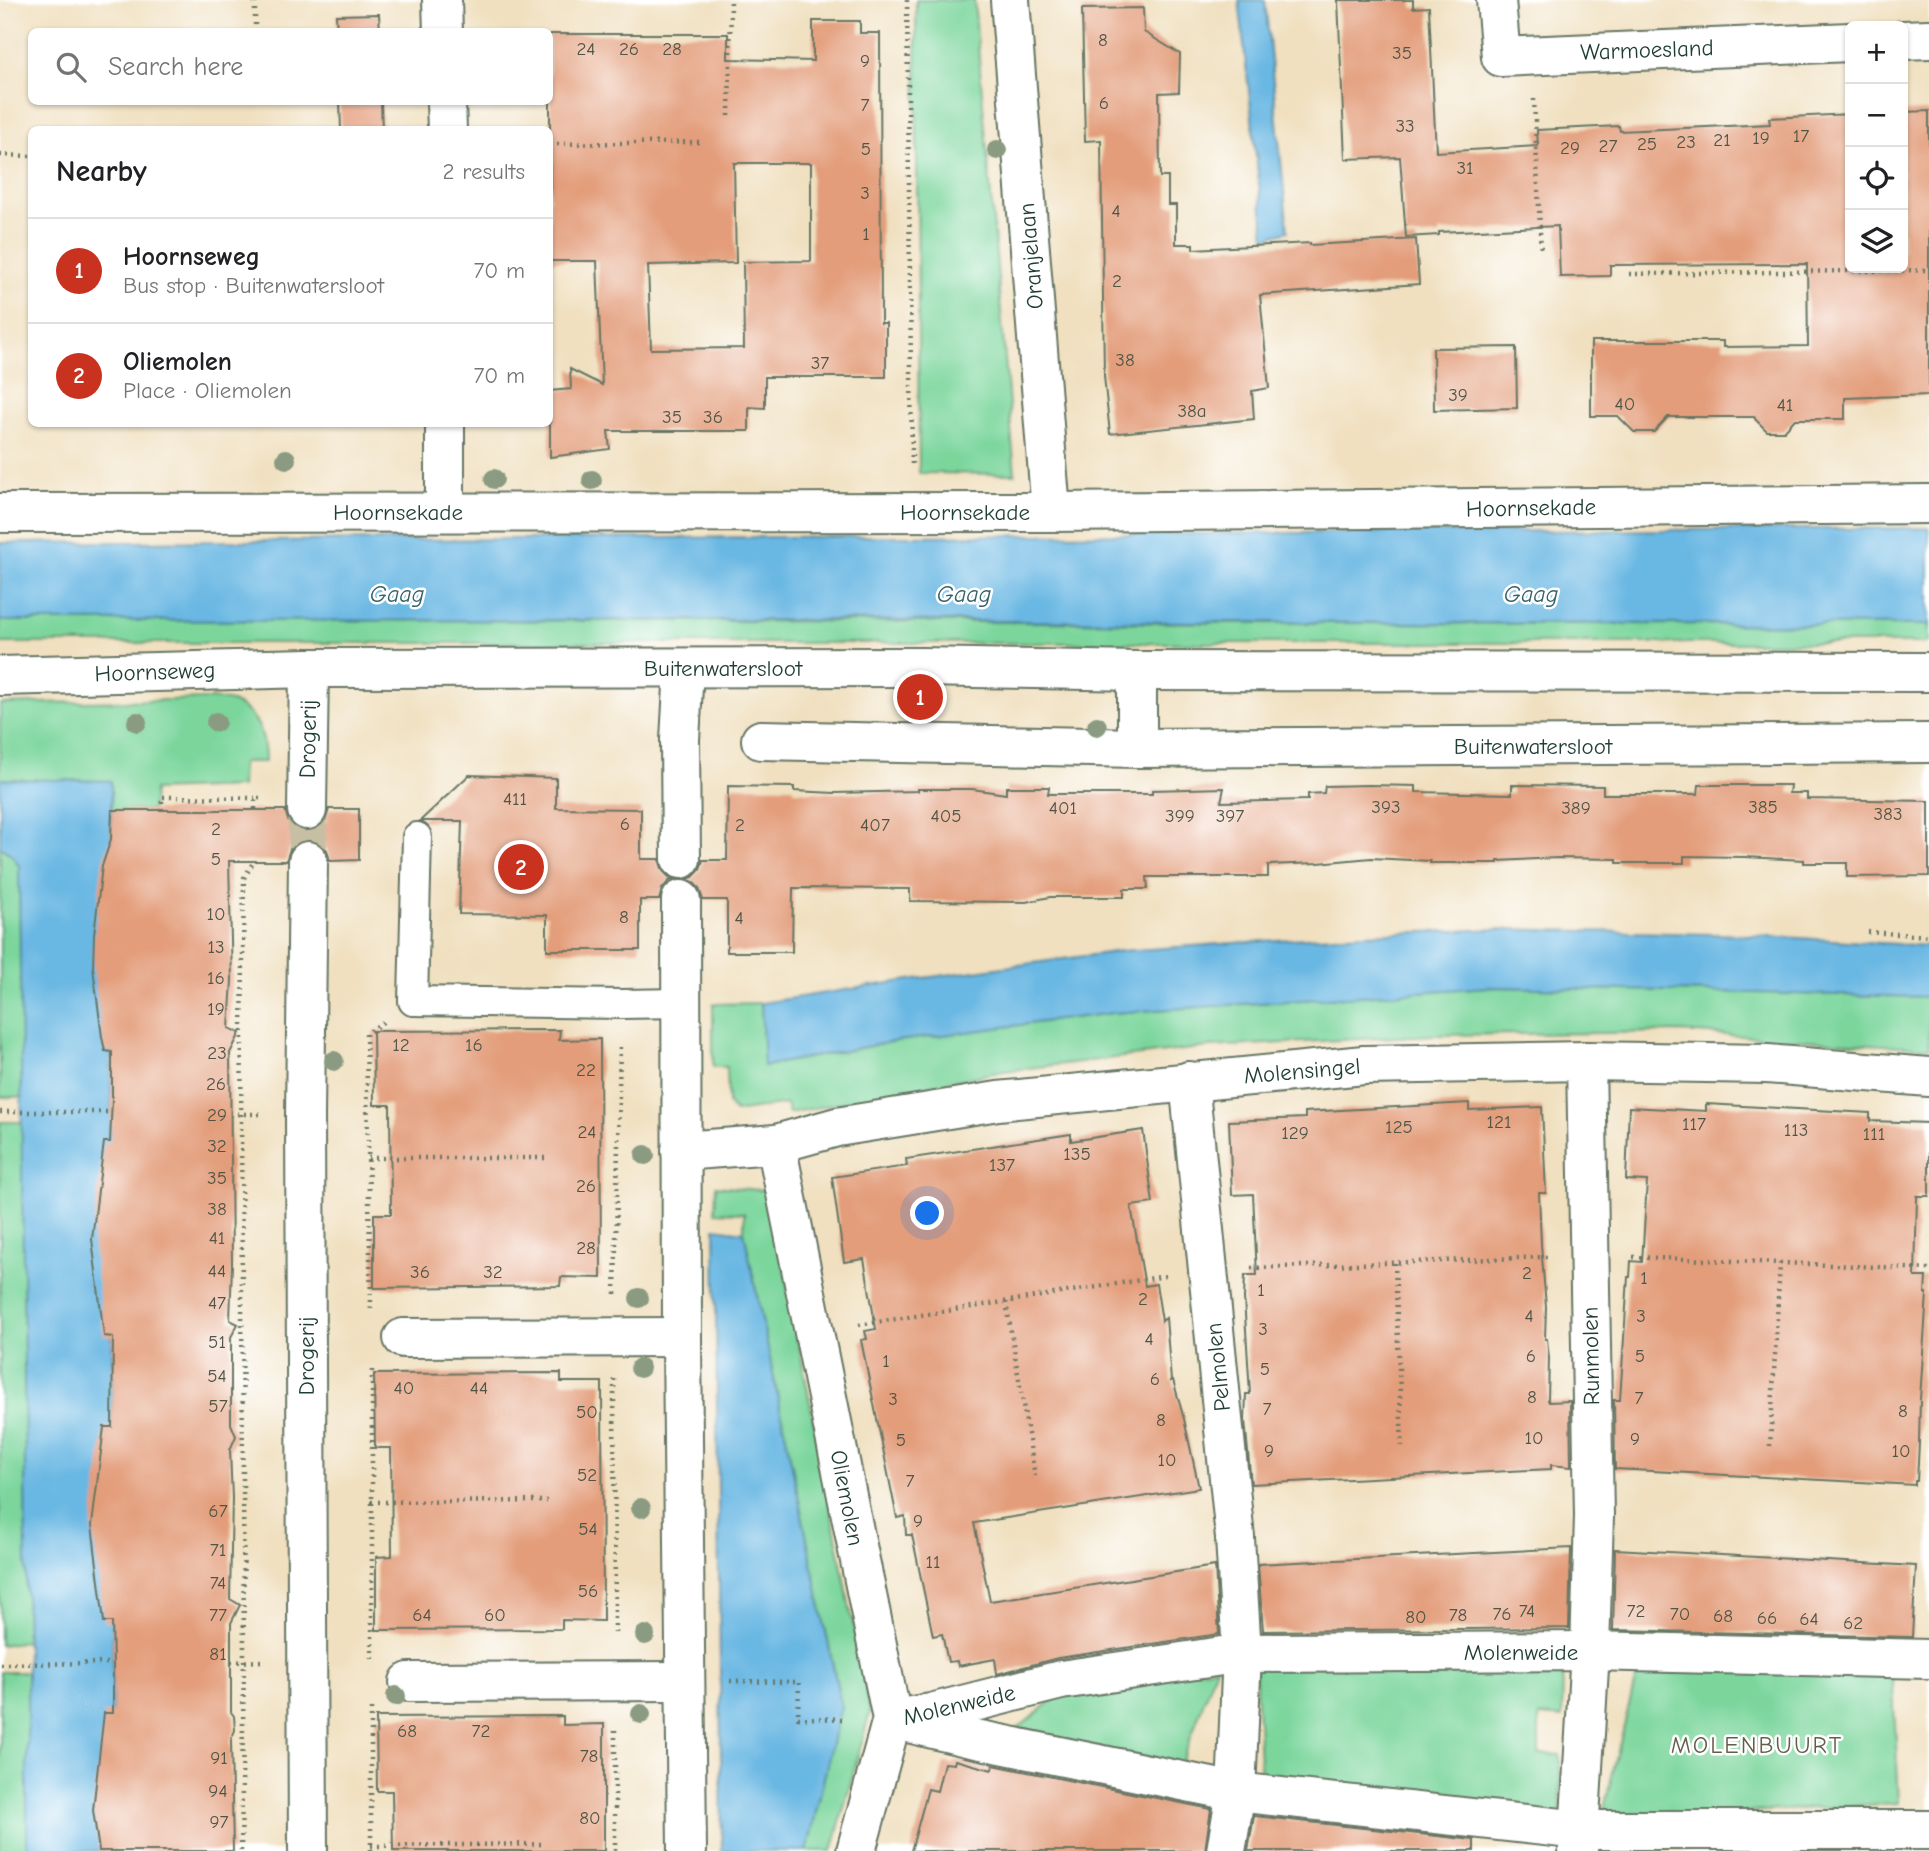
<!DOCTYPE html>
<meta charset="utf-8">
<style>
:root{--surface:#fff;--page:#f2f2f2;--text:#202124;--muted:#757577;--line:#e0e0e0;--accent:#c8321e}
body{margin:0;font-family:"Comic Neue",sans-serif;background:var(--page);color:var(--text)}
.controls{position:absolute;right:21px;top:21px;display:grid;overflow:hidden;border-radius:10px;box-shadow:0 2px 5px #0004}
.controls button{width:63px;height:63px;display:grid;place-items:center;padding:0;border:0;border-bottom:2px solid var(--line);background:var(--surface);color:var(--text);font:35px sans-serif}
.you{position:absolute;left:928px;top:1214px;width:24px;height:24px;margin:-18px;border:5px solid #fff;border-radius:50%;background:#1a73e8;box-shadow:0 0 0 10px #1a73e833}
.badge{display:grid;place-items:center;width:46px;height:46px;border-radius:50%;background:var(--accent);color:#fff;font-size:23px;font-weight:700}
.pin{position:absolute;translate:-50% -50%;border:4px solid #fff;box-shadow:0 2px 7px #0006}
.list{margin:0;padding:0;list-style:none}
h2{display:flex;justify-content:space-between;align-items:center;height:91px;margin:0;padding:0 28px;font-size:30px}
h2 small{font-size:23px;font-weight:400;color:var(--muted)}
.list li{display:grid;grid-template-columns:46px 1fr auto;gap:21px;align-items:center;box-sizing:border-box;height:105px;padding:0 28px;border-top:2px solid var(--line)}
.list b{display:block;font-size:26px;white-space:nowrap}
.list p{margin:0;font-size:23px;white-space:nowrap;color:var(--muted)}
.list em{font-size:23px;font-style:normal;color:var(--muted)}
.icon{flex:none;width:38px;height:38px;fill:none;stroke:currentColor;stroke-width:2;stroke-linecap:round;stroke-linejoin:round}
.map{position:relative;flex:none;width:1929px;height:1851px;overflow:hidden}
.search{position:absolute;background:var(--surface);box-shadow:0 2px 5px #0004;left:28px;top:28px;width:525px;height:77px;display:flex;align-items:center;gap:18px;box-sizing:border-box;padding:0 24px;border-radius:10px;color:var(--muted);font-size:26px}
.panel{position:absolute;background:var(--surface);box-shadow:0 2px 5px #0004;left:28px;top:126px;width:525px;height:301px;border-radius:10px}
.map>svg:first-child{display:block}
.green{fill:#7cd69c;stroke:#4e8a68;stroke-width:2}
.water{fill:#69b7e3;stroke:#447a8c;stroke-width:2}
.building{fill:#e39d7a;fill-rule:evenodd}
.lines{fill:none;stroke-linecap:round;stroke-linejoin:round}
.minor-tunnel{stroke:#c6bfa4;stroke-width:38;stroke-dasharray:38 19;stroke-linecap:butt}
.service-casing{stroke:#687665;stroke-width:32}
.pedestrian-casing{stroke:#687665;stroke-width:42}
.minor-casing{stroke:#687665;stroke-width:42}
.tertiary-casing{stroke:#687665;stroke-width:42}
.path{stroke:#687665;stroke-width:4.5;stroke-dasharray:2 5;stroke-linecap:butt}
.service{stroke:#fff;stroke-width:28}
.pedestrian{stroke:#fff;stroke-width:38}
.minor{stroke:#fff;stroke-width:38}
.tertiary{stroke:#fff;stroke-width:38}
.tree{fill:#8a9b81}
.labels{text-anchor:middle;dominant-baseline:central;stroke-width:5;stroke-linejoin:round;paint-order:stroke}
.number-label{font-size:19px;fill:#505546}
.street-label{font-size:23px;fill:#1f3d34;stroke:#fff}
.water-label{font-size:24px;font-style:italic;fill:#356269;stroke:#fff}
.neighbourhood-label{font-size:24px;letter-spacing:2px;fill:#645f4c;stroke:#fff}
</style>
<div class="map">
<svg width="1929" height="1851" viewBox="0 0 1929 1851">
<rect width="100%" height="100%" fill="#fff"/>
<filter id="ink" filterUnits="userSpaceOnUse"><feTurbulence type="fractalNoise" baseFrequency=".0143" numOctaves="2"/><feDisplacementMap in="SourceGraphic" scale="14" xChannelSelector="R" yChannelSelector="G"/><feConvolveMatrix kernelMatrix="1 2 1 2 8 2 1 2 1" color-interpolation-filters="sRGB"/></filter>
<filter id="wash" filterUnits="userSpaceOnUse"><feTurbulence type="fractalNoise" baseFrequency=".00686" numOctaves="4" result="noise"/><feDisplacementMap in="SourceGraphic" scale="28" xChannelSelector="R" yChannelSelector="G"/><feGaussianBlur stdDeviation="1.57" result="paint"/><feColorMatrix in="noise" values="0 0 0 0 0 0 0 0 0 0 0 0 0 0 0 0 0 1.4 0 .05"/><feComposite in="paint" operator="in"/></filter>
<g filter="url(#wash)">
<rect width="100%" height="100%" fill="#f0e0c0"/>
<g class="green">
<polygon points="916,0 974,0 1015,474 919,473"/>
<polygon points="357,620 1929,625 1929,643 0,643 0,621"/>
<path d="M212 699C219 700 228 700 234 703 259 714 265 736 265 762H242L241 787 154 790 152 810H112L110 781 0 779V704Z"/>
<polygon points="0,847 12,855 19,866 22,1097 0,1097"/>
<polygon points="1489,987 1929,997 1929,1048 1679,1032 1435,1035 1209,1047 1004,1071 789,1113 786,1104 735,1112 728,1104 727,1067 713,1067 713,1004 761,1003 765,1066 897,1041 1112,1013"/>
<polygon points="0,1122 22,1122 27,1641 0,1645"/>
<polygon points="716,1186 769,1191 870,1712 832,1851 807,1851 841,1705 744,1232 744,1213 715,1212"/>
<polygon points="1255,1663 1563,1671 1562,1718 1539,1716 1539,1754 1560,1755 1561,1815 1261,1783"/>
<polygon points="1892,1666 1899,1803 1601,1821 1637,1673 1766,1668"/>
<polygon points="1216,1667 1181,1765 1011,1734 1068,1688"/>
<rect x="0" y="1672" width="27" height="179"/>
</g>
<g class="water">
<polygon points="1239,0 1265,0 1288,231 1265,238"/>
<polygon points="1929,528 1929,625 715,620 0,621 0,543"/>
<polygon points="0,779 111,781 113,1851 27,1851 27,1672 19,866 12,855 0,847"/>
<polygon points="1500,929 1752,935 1929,946 1929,997 1489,987 1112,1013 897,1041 764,1066 761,1003 916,979 1121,951 1363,934"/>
<polygon points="715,1228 744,1232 841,1705 807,1851 722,1851"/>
</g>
<g id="blocks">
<g class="building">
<polygon points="1338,0 1413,0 1413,8 1429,7 1436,152 1538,146 1537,130 1619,126 1620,131 1770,124 1769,118 1850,114 1850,268 1903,268 1903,112 1929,111 1929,395 1845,398 1845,419 1795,419 1784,431 1767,431 1755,419 1755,417 1668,417 1654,432 1634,432 1618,416 1591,416 1591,341 1723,341 1723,347 1808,346 1807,264 1610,265 1610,276 1560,277 1558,226 1439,232 1439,235 1406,237 1400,157 1345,159"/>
<polygon points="1143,8 1144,32 1180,54 1179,92 1159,93 1160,177 1168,177 1168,205 1176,205 1176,244 1193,244 1193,249 1310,243 1310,245 1416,239 1419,284 1260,295 1269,388 1252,391 1254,419 1110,434 1104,376 1101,140 1085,141 1082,9"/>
<polygon points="379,14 380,32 337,32 336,15"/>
<path d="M813 21H860V33H880L881 323H886V377H765V408L749 407V431H608L610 449 550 457V391L571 389 570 369 602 385 597 261H550V34H728V59L813 61ZM734 163H811V261L743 262 744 348 651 349 648 265 736 263Z"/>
<polygon points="340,102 381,102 382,130 341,130"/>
<polygon points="1516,347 1517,408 1434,410 1433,348"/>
<polygon points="469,775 556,778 556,808 641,809 641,859 659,859 663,871 670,878 676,879 669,881 662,889 659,900 640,900 640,950 547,950 547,915 459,914 462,821 420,821"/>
<polygon points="1369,785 1416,786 1416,792 1512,794 1512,785 1603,786 1603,794 1698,794 1699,785 1790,785 1789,793 1807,793 1807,799 1929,801 1929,876 1847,877 1847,863 1804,863 1804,860 1744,857 1684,856 1684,863 1617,863 1617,859 1557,858 1498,861 1498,863 1430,863 1430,861 1371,858 1318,863 1268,865 1268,877 1147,877 1148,889 1124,889 1124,897 1050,897 1026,902 910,901 910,889 793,888 792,952 727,952 727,900 703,900 699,888 692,881 686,879 693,877 700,870 703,860 727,860 728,786 794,787 794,791 835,793 918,791 918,789 972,789 1006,794 1006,787 1049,787 1048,794 1152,794 1152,790 1224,788 1221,802 1308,800 1308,794 1324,793 1325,786"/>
<polygon points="329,809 359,809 359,860 330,861 327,850 320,843 308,839 297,842 290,849 286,861 229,861 232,980 229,1028 240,1033 230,1053 232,1265 230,1320 238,1324 231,1337 231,1424 236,1436 230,1450 232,1498 230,1599 240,1605 231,1623 231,1712 234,1716 235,1730 231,1740 233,1851 99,1851 93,1810 104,1713 113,1713 113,1665 112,1622 104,1622 92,1525 104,1427 112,1427 113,1337 104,1336 92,1239 104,1142 110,1142 112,1099 112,1052 105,1051 102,1037 93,968 94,935 102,866 111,839 112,810 285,810 288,820 295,828 307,832 318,829 325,822"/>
<polygon points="560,1030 559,1040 600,1039 601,1278 561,1277 560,1286 374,1288 374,1214 391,1214 390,1105 374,1105 373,1031"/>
<polygon points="1469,1103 1469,1110 1542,1107 1546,1193 1539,1193 1541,1244 1546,1307 1545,1339 1547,1339 1549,1358 1548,1400 1549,1402 1570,1401 1571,1467 1551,1465 1551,1469 1251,1484 1245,1420 1246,1394 1250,1394 1244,1298 1245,1275 1257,1275 1253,1194 1232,1195 1229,1121 1305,1118 1305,1112"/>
<polygon points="1706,1104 1870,1113 1870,1121 1929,1123 1929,1196 1917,1196 1915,1277 1926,1277 1925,1293 1927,1293 1920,1399 1919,1443 1917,1481 1915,1481 1915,1485 1615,1469 1614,1400 1620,1400 1628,1277 1630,1277 1631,1261 1642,1262 1647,1181 1626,1180 1629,1107 1706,1111"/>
<polygon points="1143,1130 1153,1203 1131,1206 1145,1286 1156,1284 1162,1321 1166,1318 1171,1381 1173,1380 1184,1419 1199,1488 974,1523 990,1601 1215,1566 1219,1634 1058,1658 997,1674 995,1659 958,1666 957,1661 948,1662 942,1634 933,1636 912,1535 906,1535 905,1516 897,1518 861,1340 867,1339 865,1331 876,1329 864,1259 844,1262 832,1177 907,1166 906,1159 1071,1134 1071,1141"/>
<polygon points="561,1373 561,1382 602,1382 603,1621 562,1620 562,1629 376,1630 376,1557 392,1556 391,1448 375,1448 374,1374"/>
<polygon points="1571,1548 1569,1628 1263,1631 1258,1564"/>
<polygon points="1615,1549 1916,1566 1912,1637 1613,1630"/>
<polygon points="563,1716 563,1725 604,1724 604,1851 393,1851 392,1791 377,1791 376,1717"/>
<polygon points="955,1760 992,1770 993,1765 1211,1809 1205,1851 911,1851 928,1789 937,1791 944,1763 954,1764"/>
<polygon points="1254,1816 1474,1840 1474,1851 1248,1851"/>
</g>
</g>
</g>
<g filter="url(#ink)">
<use href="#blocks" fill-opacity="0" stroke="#687665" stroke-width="2"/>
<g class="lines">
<polyline class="minor-tunnel" points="307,810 308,861"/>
<g class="service-casing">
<polyline id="service" points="417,837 413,1001 622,1004 681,1003"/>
</g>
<g class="pedestrian-casing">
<g id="pedestrian">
<polyline points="905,1717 931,1713 1061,1680 1242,1653 1590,1651 1929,1659"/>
<polyline points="892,1719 971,1738 1236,1792 1580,1830 1929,1830"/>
<polyline points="1226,1851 1236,1792 1242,1653 1235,1538"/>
<polyline points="1578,1851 1590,1651 1594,1516"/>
</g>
</g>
<g class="minor-casing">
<g id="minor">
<polyline points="442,0 443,32"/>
<polyline points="1010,0 1051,512"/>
<polyline points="1496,0 1501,57 1850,42"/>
<polyline points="1903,40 1929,39"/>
<polyline points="446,102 447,130"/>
<polyline points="445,512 445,424"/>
<polyline points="0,513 1051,512 1929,504"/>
<polyline points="761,740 1137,748 1929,743"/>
<polyline points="1137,748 1137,671"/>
<polyline points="307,810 309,668"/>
<polyline points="681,859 680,740 684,668"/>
<polyline points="308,861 305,1116 308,1851"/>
<polyline points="681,900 682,1337 687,1851"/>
<polyline points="1586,1061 1594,1516"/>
<polyline points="1189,1081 1235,1538"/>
<polyline points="776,1144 892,1719 856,1851"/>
<polyline points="681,1151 776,1144 837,1127 998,1101 1364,1065 1586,1061 1767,1064 1929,1077"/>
<polyline points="403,1338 682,1337"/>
<polyline points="409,1682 684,1681"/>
</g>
</g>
<g class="tertiary-casing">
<polyline id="tertiary" points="0,676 309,668 922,667 1137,671 1929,672"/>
</g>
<g class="path">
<polyline points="907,0 912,468"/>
<polyline points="255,32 255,0"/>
<polyline points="1534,99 1541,252"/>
<polyline points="729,116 731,0"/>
<polyline points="550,144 703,142"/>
<polyline points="0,155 32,156"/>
<polyline points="1629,274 1929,270"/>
<polyline points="255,809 255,798 265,798"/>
<polyline points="162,810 162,797 255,798"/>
<polyline points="1868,932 1929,936"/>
<polyline points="0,1112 112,1112"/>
<polyline points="230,1114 261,1114"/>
<polyline points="368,1158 546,1158"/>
<polyline points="1633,1257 1929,1269"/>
<polyline points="1395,1263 1402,1446"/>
<polyline points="1251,1268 1547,1257"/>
<polyline points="615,1294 620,1043"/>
<polyline points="1006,1302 1035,1476"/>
<polyline points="371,1309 366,1034 383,1022"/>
<polyline points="859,1325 1166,1276"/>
<polyline points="614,1379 615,1637"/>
<polyline points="1770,1446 1780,1263"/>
<polyline points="371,1502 547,1501"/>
<polyline points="372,1659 372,1370"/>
<polyline points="231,1662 265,1661"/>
<polyline points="0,1664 113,1663"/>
<polyline points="730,1681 799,1682 798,1718 845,1719"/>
<polyline points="371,1846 546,1844"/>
<polyline points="241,1851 244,1661 241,1114 244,878 254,861"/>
<polyline points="371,1851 371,1706"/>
<polyline points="615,1851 615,1726"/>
</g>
<use href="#service" class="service"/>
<use href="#pedestrian" class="pedestrian"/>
<use href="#minor" class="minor"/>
<use href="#tertiary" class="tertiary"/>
</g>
<g class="tree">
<circle cx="997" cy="150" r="10"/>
<circle cx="286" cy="459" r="10"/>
<circle cx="494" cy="479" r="10"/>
<circle cx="592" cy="480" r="10"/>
<circle cx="137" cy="722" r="10"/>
<circle cx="216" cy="722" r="10"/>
<circle cx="1097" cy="726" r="10"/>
<circle cx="334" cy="1061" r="10"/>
<circle cx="645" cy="1155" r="10"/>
<circle cx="639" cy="1298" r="10"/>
<circle cx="640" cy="1368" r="10"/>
<circle cx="641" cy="1508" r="10"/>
<circle cx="645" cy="1635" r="10"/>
<circle cx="396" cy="1696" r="10"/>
<circle cx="641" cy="1714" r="10"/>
</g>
</g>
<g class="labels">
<g class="number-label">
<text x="1103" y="40">8</text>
<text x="586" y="49">24</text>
<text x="629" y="49">26</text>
<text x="672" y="49">28</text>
<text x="1402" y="53">35</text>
<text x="865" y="61">9</text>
<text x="1104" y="103">6</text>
<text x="865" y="105">7</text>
<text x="1405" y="126">33</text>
<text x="1801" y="136">17</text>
<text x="1761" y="138">19</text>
<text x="1722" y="140">21</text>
<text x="1686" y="142">23</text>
<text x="1647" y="144">25</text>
<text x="1608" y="146">27</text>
<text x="1570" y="148">29</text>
<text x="866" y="149">5</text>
<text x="1465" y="168">31</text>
<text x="865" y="193">3</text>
<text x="1116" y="211">4</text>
<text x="866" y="234">1</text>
<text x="1117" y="281">2</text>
<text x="1125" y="360">38</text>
<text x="820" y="363">37</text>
<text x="1458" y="395">39</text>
<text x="1625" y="404">40</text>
<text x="1785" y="405">41</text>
<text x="1192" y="411">38a</text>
<text x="672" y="417">35</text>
<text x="713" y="417">36</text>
<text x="515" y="799">411</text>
<text x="1386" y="807">393</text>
<text x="1763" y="807">385</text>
<text x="1063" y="808">401</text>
<text x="1576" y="808">389</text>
<text x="1888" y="814">383</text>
<text x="946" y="816">405</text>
<text x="1180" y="816">399</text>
<text x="1230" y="816">397</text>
<text x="625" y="824">6</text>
<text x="740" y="825">2</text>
<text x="875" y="825">407</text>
<text x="216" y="829">2</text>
<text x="216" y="859">5</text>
<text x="216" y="914">10</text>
<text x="624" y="917">8</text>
<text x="739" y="918">4</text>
<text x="216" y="947">13</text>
<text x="216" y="978">16</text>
<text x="216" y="1009">19</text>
<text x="401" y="1045">12</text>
<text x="474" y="1045">16</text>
<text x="217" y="1053">23</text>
<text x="586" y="1070">22</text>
<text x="216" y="1084">26</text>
<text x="217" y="1115">29</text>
<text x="1499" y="1122">121</text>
<text x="1694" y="1124">117</text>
<text x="1399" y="1127">125</text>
<text x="1796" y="1130">113</text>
<text x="587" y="1132">24</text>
<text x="1295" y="1133">129</text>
<text x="1874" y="1134">111</text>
<text x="217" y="1146">32</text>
<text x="1077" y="1154">135</text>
<text x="1002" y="1165">137</text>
<text x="217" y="1178">35</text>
<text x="586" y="1186">26</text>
<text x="217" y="1209">38</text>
<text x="217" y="1238">41</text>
<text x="586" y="1248">28</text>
<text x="217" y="1271">44</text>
<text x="420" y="1272">36</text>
<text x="493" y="1272">32</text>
<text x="1527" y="1273">2</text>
<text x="1644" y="1278">1</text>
<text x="1261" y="1290">1</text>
<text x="1143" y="1299">2</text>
<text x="217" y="1303">47</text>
<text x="1529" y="1316">4</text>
<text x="1641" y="1316">3</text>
<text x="1263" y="1329">3</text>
<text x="1149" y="1339">4</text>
<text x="217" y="1342">51</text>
<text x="1531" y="1356">6</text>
<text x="1640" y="1356">5</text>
<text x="886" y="1361">1</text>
<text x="1265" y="1369">5</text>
<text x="217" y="1376">54</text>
<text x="1155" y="1379">6</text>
<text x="404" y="1388">40</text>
<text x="479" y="1388">44</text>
<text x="1532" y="1397">8</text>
<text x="1639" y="1398">7</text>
<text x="893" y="1399">3</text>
<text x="218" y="1406">57</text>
<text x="1267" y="1409">7</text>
<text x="1903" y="1411">8</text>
<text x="587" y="1412">50</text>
<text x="1161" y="1420">8</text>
<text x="1534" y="1438">10</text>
<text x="1635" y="1439">9</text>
<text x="901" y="1440">5</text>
<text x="1269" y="1451">9</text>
<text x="1901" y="1451">10</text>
<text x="1167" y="1460">10</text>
<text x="587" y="1475">52</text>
<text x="910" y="1481">7</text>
<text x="218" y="1511">67</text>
<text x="918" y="1521">9</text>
<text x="588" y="1529">54</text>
<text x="218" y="1550">71</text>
<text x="933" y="1562">11</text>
<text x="218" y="1583">74</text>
<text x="588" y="1591">56</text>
<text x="1527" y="1611">74</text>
<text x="1636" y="1611">72</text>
<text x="1502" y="1614">76</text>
<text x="1680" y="1614">70</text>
<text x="218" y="1615">77</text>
<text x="422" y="1615">64</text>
<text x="495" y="1615">60</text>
<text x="1458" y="1615">78</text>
<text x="1723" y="1616">68</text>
<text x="1416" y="1617">80</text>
<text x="1767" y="1618">66</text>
<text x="1809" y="1619">64</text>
<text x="1853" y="1623">62</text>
<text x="218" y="1654">81</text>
<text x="407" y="1731">68</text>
<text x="481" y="1731">72</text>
<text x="589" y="1756">78</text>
<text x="219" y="1758">91</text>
<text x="218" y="1791">94</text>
<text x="590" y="1818">80</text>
<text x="219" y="1822">97</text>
</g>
<g class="street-label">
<text transform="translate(1647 50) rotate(-2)">Warmoesland</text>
<text transform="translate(1031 256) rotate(-95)">Oranjelaan</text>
<text transform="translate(1531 508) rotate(-1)">Hoornsekade</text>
<text x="398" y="512">Hoornsekade</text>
<text x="965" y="512">Hoornsekade</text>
<text x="723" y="668">Buitenwatersloot</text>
<text transform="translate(155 672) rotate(-2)">Hoornseweg</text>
<text transform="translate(308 739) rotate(-89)">Drogerij</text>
<text x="1533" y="746">Buitenwatersloot</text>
<text transform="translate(1302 1071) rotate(-5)">Molensingel</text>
<text transform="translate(306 1356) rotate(-90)">Drogerij</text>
<text transform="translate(1591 1356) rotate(-91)">Runmolen</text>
<text transform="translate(1218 1367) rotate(-96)">Pelmolen</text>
<text transform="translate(847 1498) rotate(79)">Oliemolen</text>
<text x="1521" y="1652">Molenweide</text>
<text transform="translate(959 1705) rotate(-13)">Molenweide</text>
</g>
<g class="water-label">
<text x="397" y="594">Gaag</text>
<text x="964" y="594">Gaag</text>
<text x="1531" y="594">Gaag</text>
</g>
<g class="neighbourhood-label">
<text x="1757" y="1745">MOLENBUURT</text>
</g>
</g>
</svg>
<div class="controls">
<button>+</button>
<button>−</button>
<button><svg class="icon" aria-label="locate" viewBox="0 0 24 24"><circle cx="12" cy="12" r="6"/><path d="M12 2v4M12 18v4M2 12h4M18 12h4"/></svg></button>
<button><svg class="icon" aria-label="layers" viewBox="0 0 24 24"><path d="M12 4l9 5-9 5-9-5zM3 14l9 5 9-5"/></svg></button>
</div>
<div class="you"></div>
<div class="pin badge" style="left:920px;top:697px">1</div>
<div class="pin badge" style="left:521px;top:867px">2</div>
<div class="search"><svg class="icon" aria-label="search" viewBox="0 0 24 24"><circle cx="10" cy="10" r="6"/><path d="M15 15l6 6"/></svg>Search here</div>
<section class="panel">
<h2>Nearby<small>2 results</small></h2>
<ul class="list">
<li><span class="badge">1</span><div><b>Hoornseweg</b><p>Bus stop · Buitenwatersloot</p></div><em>70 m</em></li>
<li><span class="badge">2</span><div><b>Oliemolen</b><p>Place · Oliemolen</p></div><em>70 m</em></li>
</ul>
</section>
</div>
